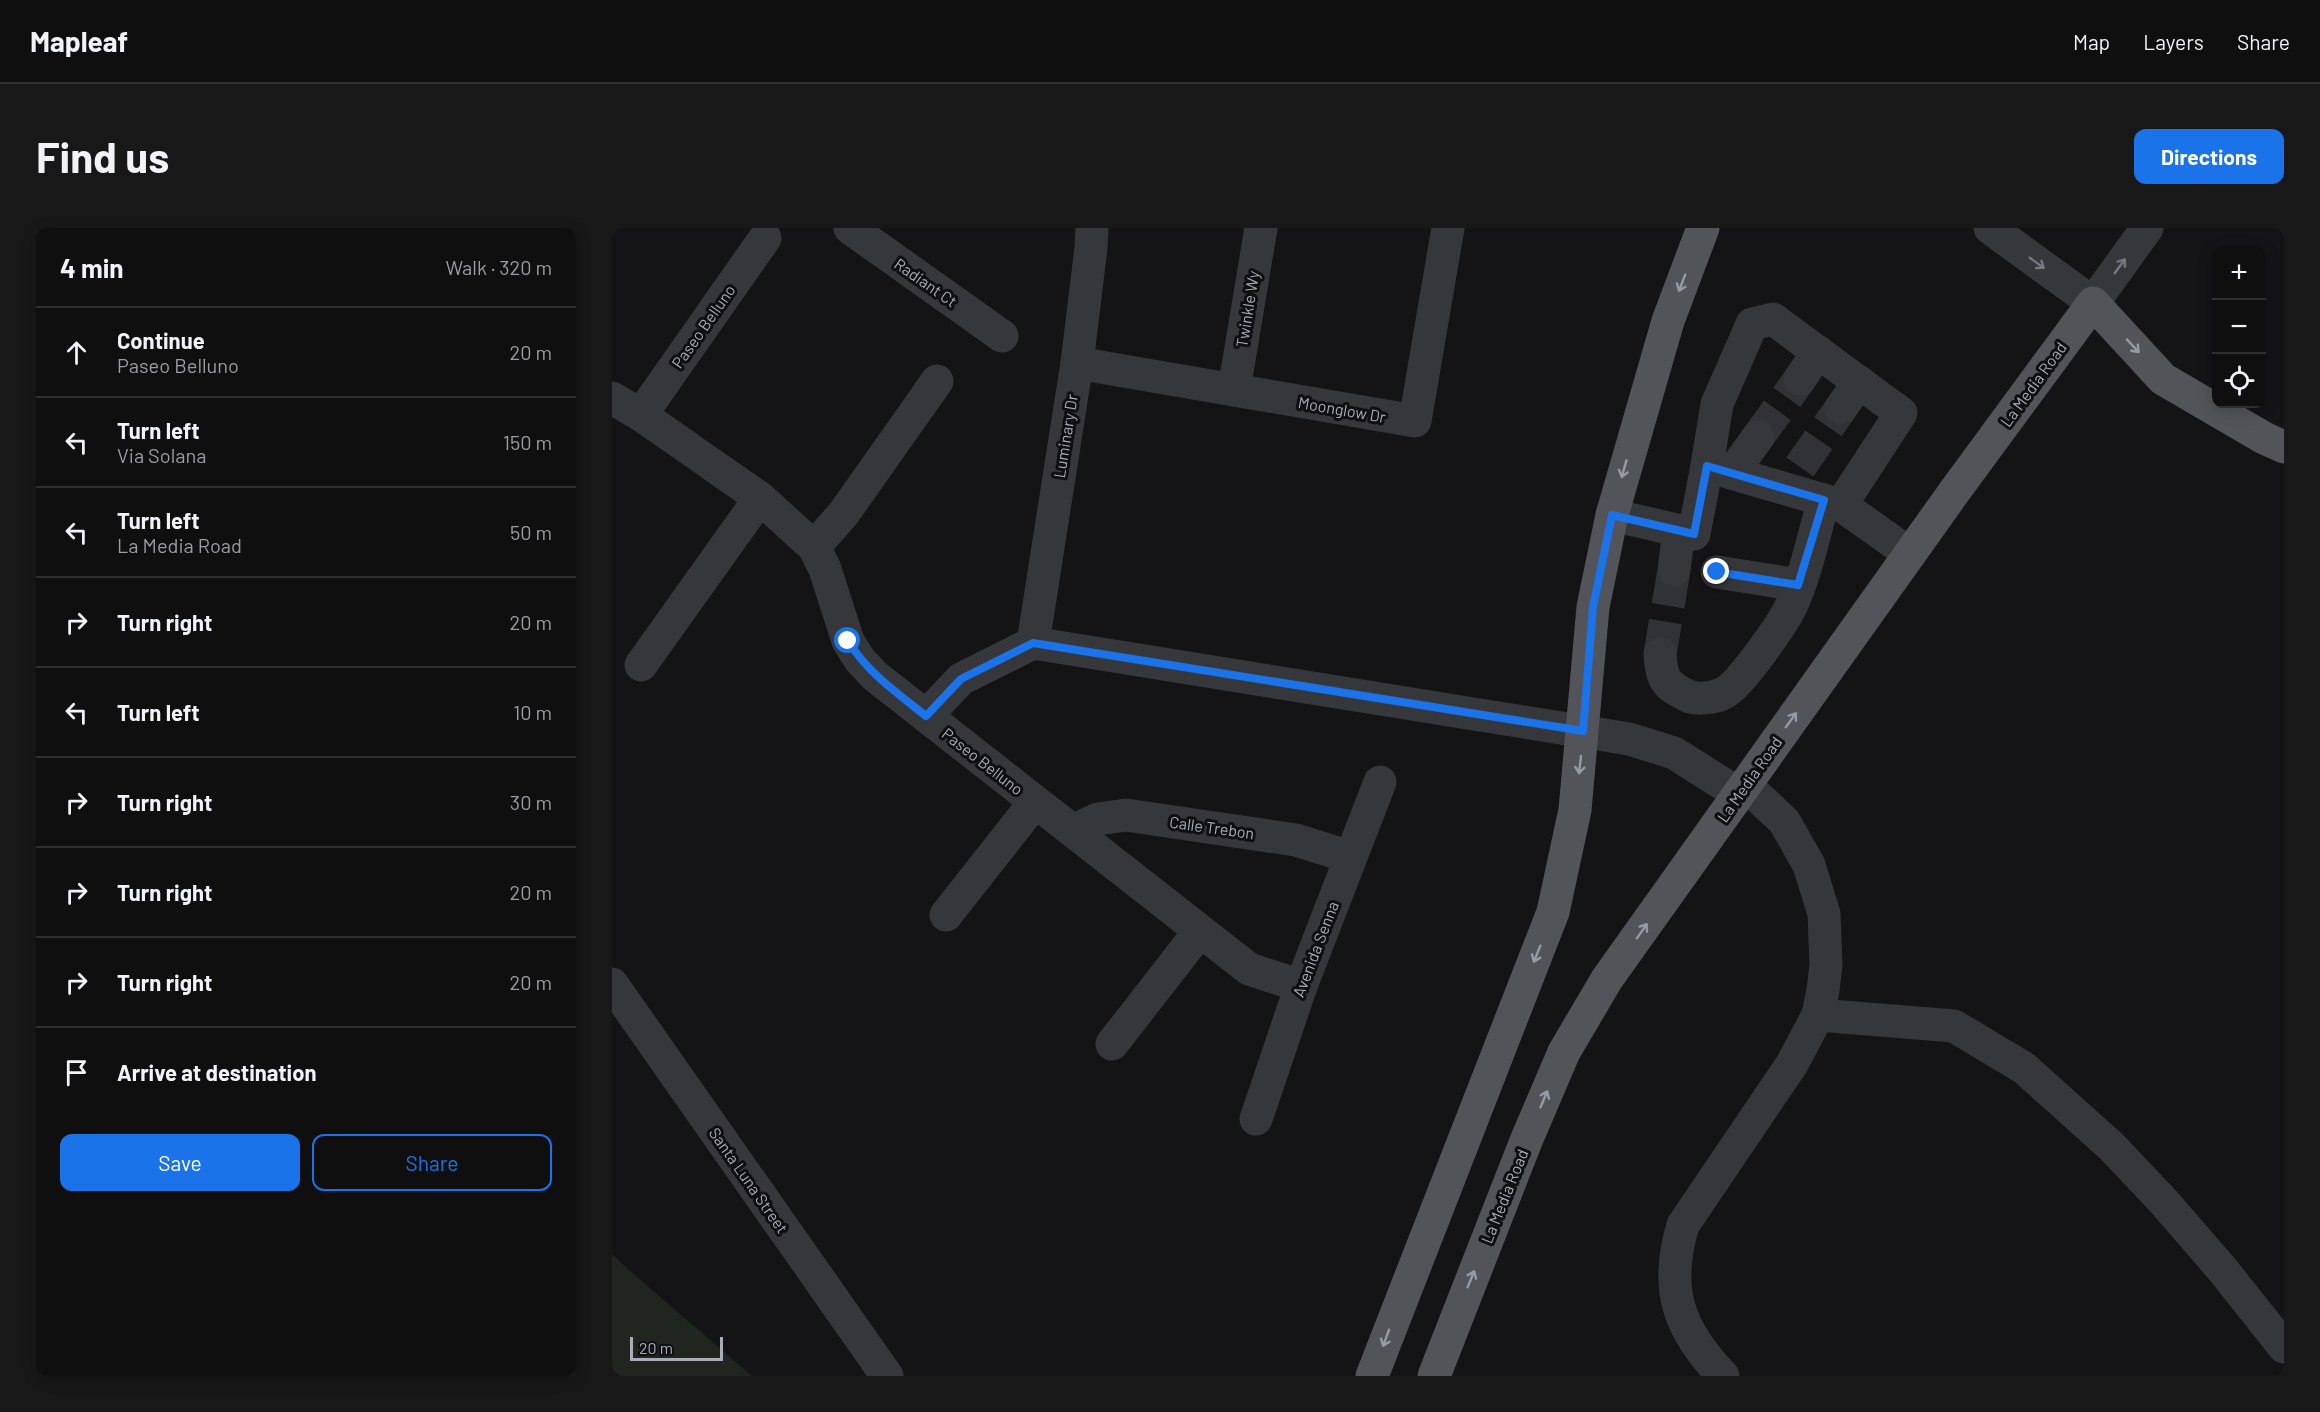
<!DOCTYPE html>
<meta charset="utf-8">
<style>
:root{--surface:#0f0f10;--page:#181819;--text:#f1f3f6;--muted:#9b9c9f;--line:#2f2f30;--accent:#1a73e8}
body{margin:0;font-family:Barlow,sans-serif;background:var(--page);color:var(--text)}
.controls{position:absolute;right:18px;top:18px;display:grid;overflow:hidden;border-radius:12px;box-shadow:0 3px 15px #0003}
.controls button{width:54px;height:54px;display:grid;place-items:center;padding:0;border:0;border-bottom:2px solid var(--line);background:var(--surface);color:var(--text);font:30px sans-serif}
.scale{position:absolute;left:18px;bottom:15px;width:93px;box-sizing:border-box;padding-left:6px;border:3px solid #a7acb6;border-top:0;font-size:16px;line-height:21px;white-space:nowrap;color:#a7acb6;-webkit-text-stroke:4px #0f0f11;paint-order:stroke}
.stop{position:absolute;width:18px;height:18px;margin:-14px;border:4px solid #1a73e8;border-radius:50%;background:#fff}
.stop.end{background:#1a73e8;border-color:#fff;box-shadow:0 2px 6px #0008}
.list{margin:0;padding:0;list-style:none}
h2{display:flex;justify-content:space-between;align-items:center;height:78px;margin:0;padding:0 24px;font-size:26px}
h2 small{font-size:20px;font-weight:400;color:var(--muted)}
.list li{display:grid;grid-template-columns:39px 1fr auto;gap:18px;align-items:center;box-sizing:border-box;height:90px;padding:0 24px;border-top:2px solid var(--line)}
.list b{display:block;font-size:22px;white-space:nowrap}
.list p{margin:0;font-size:20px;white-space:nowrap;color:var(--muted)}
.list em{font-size:20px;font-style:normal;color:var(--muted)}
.actions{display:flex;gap:12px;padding:18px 24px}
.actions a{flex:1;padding:14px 0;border:2px solid var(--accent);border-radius:12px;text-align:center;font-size:21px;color:var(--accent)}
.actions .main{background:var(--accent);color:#fff}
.icon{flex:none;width:33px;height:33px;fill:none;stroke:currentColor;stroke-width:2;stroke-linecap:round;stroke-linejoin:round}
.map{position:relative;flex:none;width:1672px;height:1148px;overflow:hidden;border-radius:12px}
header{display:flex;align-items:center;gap:36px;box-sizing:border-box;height:84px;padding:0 30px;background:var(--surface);border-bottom:2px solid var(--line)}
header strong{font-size:28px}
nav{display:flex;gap:33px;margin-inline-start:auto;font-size:21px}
.intro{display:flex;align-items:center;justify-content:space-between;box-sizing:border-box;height:144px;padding:0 36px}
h1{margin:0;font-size:42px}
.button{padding:15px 27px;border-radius:12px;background:var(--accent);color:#fff;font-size:21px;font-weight:700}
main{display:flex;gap:36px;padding:0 36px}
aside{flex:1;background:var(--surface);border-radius:12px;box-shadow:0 3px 15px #0003}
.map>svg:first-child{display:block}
.green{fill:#1f2620}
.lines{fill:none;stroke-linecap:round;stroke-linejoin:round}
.minor-tunnel{stroke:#313236;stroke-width:33;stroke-dasharray:33 16;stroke-linecap:butt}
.minor{stroke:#36373b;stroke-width:33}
.major{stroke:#52545a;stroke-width:33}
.oneway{stroke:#74777f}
.oneway2{stroke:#969aa4}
.route{stroke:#1a73e8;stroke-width:8}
.labels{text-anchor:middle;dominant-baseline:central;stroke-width:6;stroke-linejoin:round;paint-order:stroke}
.street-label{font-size:16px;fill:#a7acb6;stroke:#0f0f11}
</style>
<header>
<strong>Mapleaf</strong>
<nav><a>Map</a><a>Layers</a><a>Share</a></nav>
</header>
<div class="intro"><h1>Find us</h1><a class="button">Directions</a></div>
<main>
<aside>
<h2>4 min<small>Walk · 320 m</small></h2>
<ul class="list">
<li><svg class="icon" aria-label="ahead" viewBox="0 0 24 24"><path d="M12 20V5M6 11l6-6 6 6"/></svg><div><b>Continue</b><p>Paseo Belluno</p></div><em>20 m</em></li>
<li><svg class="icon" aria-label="left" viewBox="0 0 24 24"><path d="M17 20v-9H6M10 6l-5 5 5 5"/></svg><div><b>Turn left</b><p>Via Solana</p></div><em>150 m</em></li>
<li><svg class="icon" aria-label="left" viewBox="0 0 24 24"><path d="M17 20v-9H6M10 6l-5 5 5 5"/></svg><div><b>Turn left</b><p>La Media Road</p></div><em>50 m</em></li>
<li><svg class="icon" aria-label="right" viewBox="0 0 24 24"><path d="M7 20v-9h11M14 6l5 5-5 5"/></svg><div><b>Turn right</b></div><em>20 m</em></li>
<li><svg class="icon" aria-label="left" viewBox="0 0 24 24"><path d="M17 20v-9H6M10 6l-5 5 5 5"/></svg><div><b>Turn left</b></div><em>10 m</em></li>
<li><svg class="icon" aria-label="right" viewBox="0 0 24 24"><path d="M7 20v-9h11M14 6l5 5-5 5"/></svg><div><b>Turn right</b></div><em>30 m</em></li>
<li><svg class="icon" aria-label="right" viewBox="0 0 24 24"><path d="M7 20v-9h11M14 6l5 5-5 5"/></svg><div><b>Turn right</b></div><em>20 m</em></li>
<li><svg class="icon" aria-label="right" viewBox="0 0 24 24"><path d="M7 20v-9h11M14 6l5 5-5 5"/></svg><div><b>Turn right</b></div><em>20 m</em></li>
<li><svg class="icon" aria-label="arrive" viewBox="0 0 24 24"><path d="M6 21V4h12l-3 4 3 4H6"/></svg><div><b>Arrive at destination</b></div></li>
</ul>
<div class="actions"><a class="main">Save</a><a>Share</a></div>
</aside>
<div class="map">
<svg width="1672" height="1148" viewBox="0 0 1672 1148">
<rect width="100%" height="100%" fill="#141416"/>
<polygon class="green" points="0,1026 18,1043 140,1148 0,1148"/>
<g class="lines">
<g class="minor-tunnel">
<polyline points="1146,209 1188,151"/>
<polyline points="1188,239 1229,180"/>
<polyline points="1048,426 1062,342"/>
</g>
<g class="minor">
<polyline points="238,0 390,108"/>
<polyline points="1378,0 1481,75 1535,0"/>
<polyline points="465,135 803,193 836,0"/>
<polyline points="1188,151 1206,124"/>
<polyline points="622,162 649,0"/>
<polyline points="0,170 29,187 148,270 202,319 213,341 236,413 248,432 263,448 637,741 689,758"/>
<polyline points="1229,180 1247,154"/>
<polyline points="29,187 153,10"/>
<polyline points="1095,238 1105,176 1140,96 1161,91 1289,185 1229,277"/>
<polyline points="1120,245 1146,209"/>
<polyline points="1000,287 1082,306 1095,238 1229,277 1298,326"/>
<polyline points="202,319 232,285 325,153"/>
<polyline points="1062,342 1067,303"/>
<polyline points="1105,344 1187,357"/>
<polyline points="421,415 465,135 479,20 480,0"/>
<path d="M1048 426C1050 452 1053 457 1076 468 1084 472 1103 470 1112 465 1127 458 1165 403 1175 386 1193 354 1201 308 1212 272"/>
<polyline points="29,437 148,270"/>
<polyline points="314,488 349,451 421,415 1017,511 1062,525 1127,566"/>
<polyline points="461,603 486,591 514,587 684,612 738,629"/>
<polyline points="334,687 423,574"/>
<polyline points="0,756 275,1148"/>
<polyline points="1206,787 1342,798 1412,840 1500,919 1552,974 1610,1041 1672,1119"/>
<polyline points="500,816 588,703"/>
<polyline points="644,891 689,758 768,554"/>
<path d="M1111 1148C1066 1101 1052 1061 1071 997L1180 836 1206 787 1211 762 1214 737 1212 686 1197 637 1172 593 1133 557"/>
</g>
<g class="major">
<polyline points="760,1148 941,684 963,582 981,379 1000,287 1056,93 1091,0"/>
<polyline points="822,1148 914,913 952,824 995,751 1342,264 1481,75 1551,151 1652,210 1672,219"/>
</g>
</g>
<defs><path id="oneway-shaft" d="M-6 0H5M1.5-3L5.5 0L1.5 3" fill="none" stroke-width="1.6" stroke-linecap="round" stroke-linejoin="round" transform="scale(1.5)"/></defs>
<g class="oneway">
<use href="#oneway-shaft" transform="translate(1425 35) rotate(36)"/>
<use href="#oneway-shaft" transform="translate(1508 38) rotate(-54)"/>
</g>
<g class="oneway2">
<use href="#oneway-shaft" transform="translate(1070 55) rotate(111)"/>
<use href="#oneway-shaft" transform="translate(1521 118) rotate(47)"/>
<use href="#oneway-shaft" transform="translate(1012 241) rotate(106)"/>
<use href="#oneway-shaft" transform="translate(1179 492) rotate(-54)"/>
<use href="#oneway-shaft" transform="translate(968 537) rotate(96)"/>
<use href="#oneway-shaft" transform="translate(1030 703) rotate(-55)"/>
<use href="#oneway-shaft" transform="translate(925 726) rotate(112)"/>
<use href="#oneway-shaft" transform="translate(932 871) rotate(-67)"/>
<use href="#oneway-shaft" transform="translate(859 1051) rotate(-68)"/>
<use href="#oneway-shaft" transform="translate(774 1110) rotate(110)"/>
</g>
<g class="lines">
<path class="route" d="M236 413C256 445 285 465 314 488L349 451 421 415 971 503 981 379 1000 287 1082 306 1095 238 1212 272 1186 357 1105 344"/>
</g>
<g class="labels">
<g class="street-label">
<text transform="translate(314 54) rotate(35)">Radiant Ct</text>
<text transform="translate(635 81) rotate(-81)">Twinkle Wy</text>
<text transform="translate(91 98) rotate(-55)">Paseo Belluno</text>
<text transform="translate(1421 156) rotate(-54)">La Media Road</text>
<text transform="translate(730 181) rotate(10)">Moonglow Dr</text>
<text transform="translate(453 208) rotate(-81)">Luminary Dr</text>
<text transform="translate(371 533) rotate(38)">Paseo Belluno</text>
<text transform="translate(1137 551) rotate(-55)">La Media Road</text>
<text transform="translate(600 599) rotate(8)">Calle Trebon</text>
<text transform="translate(703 721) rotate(-69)">Avenida Senna</text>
<text transform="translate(137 952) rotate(55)">Santa Luna Street</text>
<text transform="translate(892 968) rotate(-68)">La Media Road</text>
</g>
</g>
</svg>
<div class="controls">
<button>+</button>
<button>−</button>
<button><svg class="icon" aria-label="locate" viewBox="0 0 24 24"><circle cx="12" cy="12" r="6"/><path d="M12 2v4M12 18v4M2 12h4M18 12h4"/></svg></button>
</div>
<div class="scale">20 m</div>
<div class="stop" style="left:236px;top:413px"></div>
<div class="stop end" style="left:1105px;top:344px"></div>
</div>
</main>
